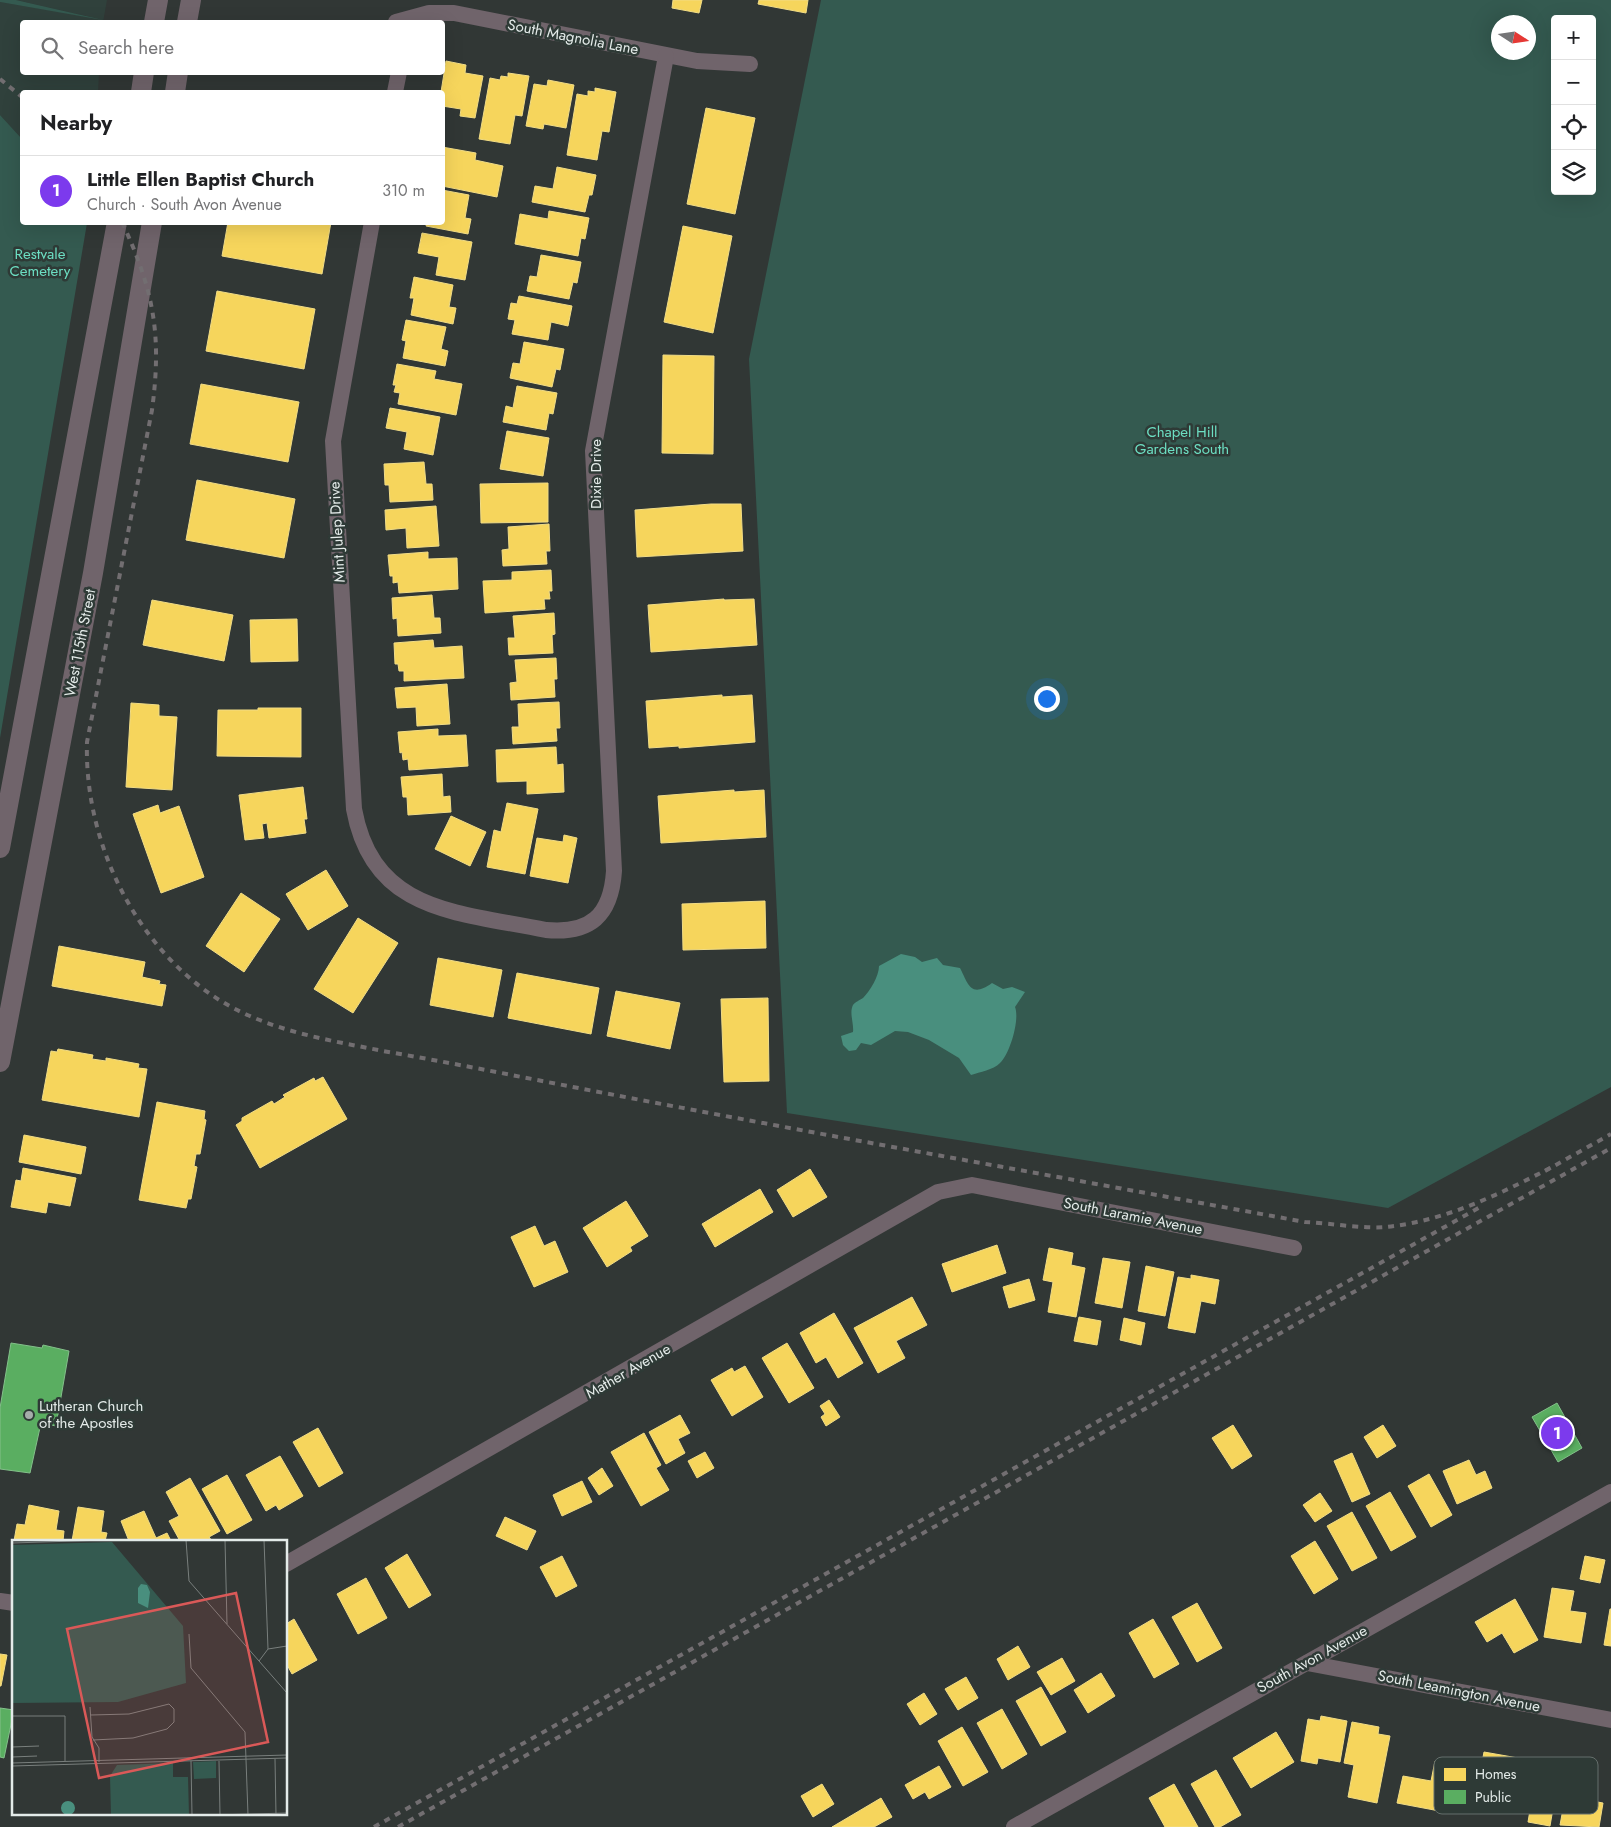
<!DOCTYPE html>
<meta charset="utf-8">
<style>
:root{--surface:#fff;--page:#f6f6f6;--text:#202124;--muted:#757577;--line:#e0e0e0;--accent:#7c3aed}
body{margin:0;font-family:Jost,sans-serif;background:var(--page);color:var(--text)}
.controls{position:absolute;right:15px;top:15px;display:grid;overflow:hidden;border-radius:5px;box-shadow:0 5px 20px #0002}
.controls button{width:45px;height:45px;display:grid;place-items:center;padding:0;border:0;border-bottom:1px solid var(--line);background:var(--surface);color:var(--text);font:25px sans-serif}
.compass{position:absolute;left:1491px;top:15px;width:45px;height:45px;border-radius:50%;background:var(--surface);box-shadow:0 5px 20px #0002;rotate:102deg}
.you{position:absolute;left:1046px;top:698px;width:18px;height:18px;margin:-12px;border:4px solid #fff;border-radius:50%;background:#1a73e8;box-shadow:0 0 0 8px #1a73e833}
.badge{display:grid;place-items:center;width:32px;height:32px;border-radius:50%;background:var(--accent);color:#fff;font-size:16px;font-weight:700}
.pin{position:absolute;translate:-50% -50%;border:2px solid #fff;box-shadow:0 1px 5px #0006}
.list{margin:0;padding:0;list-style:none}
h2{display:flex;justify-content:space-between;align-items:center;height:65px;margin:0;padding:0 20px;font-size:21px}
h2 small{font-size:16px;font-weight:400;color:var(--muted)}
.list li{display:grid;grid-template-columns:32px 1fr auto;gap:15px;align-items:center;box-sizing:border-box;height:70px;padding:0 20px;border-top:1px solid var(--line)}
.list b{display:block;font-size:19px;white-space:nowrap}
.list p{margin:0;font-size:16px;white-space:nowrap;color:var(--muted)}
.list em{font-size:16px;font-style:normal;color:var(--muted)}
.icon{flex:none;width:28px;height:28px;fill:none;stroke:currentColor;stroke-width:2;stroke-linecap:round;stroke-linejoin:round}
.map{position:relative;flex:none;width:1611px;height:1827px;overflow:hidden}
.search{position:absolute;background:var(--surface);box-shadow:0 5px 20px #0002;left:20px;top:20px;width:425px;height:55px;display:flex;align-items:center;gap:12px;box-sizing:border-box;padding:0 18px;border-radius:5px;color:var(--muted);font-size:19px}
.panel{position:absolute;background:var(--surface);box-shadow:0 5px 20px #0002;left:20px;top:90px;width:425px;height:135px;border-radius:5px}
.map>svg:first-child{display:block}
.built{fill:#30413c}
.green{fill:#345a50;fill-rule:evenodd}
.water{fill:#498f7e}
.homes{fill:#f6d55c;stroke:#f1dc86}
.public{fill:#5aae61;stroke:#83c08a}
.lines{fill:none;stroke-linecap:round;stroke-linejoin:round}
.minor{stroke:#70646b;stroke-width:16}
.tertiary{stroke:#70646b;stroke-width:20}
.rail{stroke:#726e71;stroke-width:4;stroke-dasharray:6 6;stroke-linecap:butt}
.poi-dot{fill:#a5acaa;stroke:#2e3a36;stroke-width:2}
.labels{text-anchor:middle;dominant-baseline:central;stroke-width:5;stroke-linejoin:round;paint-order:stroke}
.street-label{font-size:15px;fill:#e4ebe9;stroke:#2e3a36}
.park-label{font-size:15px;fill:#6cdec2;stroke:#2e3a36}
.poi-label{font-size:15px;fill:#e4ebe9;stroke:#2e3a36;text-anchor:start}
.inset-road{fill:none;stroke:#797f7d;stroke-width:1}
.view{fill:#da5958;fill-opacity:0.15;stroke:#da5958;stroke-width:2.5}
.inset-edge{fill:none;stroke:#e4ebe9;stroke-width:2.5}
.key{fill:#2e3a36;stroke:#656f6c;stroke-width:1}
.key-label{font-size:14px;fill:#e4ebe9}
</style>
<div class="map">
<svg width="1611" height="1827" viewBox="0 0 1611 1827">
<rect width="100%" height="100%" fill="#313735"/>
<polygon class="built" points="16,0 107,0 103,22 22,22 22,72 99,73 98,92 22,92 22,139 0,115 0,2 90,17"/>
<g class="green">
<polygon points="0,0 16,0 103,20 0,2"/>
<path d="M821 0H1611V1087L1388 1208 787 1113 749 359ZM1555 19H1592V191H1555ZM1498 22H1528V52H1498Z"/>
<polygon points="0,115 22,139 22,222 87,223 0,738"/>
</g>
<path class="water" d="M901 954 915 957 922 962 937 958 943 965 960 968C968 983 970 999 992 983L1003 989 1012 987 1025 992 1015 1007C1020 1019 1010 1054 1000 1063 993 1070 980 1072 971 1075L959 1058 929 1040 908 1032 895 1031 871 1045 861 1043 856 1050 849 1051 843 1045 841 1036 853 1032C854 1023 849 1013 853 1005 855 1002 860 1000 863 998 870 991 879 976 879 966Z"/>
<g class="homes">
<polygon points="673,0 702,0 699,13 672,8"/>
<polygon points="759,0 808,0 806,13 758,4"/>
<polygon points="446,61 466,65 465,73 483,76 475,118 460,116 461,109 442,106 442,92 441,92"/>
<polygon points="508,73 529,76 522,116 515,115 510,144 479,139 490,78 500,80 501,76 508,77"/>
<polygon points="548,80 574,85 566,128 544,124 543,129 526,126 534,84 547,86"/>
<polygon points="595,88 616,92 609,132 602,131 597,160 567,155 577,94 588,96 588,91 595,92"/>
<polygon points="706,108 755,118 735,214 687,204"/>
<polygon points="442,147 476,153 475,160 503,166 497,197 442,186"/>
<polygon points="557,167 596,175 592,195 589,195 585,212 532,202 535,186 553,189"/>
<polygon points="442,190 469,195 465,218 471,219 468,234 426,226 427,222 442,222"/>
<polygon points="549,211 589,218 585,239 581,238 578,256 515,244 520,214 548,219"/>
<polygon points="228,222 331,222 322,274 222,256"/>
<polygon points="683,226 732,236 713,333 664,322"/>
<polygon points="422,233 472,242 465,280 436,275 439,257 418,253"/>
<polygon points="541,255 581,262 577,283 573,282 569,299 527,291 530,276 537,277"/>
<polygon points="414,277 453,285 449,307 456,308 453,324 411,315 414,298 410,298"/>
<polygon points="217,291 315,309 304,369 206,351"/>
<polygon points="519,296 572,306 568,326 551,322 548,340 512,334 515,320 508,319 511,303 517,304"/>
<polygon points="406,320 446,327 441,349 448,351 445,366 403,358 406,341 402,340"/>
<polygon points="524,342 564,349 560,370 556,369 552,387 510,378 513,363 520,364"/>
<polygon points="663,355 714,356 713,454 662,453"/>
<polygon points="397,364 436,371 434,379 462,384 456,415 398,404 400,393 394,392 396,385 393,385"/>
<polygon points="201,384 299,402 288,462 190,444"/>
<polygon points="517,386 557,393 553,414 549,413 546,430 503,422 506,406 513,408"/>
<polygon points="390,408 440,417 433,455 404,449 407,432 386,428"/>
<polygon points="507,431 549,438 543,476 500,469"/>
<polygon points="424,462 426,484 432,484 433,500 390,502 389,485 385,485 384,464"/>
<polygon points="197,480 295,499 284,558 186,540"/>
<polygon points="548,483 548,522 481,523 480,484"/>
<polygon points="711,504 741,504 743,551 637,557 635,510"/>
<polygon points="436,506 439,546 407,548 406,528 386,530 385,510"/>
<polygon points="549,524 550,551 546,551 547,564 503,566 502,550 509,549 508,527"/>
<polygon points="428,552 428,559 457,558 458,589 399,593 398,582 393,583 393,576 390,576 388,555"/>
<polygon points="551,570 552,591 549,591 550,599 544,599 545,609 485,613 483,581 512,580 512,572"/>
<polygon points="432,595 434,618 440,618 441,633 398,636 397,618 393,619 392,598"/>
<polygon points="724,599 724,600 754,599 757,645 651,652 648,605"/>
<polygon points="152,600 233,615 224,661 143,645"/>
<polygon points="554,613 555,634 552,635 553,653 509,655 508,638 515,638 513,616"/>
<polygon points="297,619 298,661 251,662 250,620"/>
<polygon points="433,640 434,648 462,646 464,678 404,681 404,671 399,671 398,664 395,664 394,643"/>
<polygon points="556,658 557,679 554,679 555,697 511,700 510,683 517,682 515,660"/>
<polygon points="447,684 450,724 417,726 416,707 397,708 395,688"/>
<polygon points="722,695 722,697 752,695 755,742 679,748 679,746 649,748 646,701"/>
<polygon points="559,702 560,728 556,728 557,741 513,744 512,727 519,727 518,704"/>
<polygon points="131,703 159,705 159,716 177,717 172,790 126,787"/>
<polygon points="258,708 301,708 301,757 217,756 218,710 258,710"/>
<polygon points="438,729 438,736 466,735 468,766 409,770 408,759 403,760 402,752 400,753 398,732"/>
<polygon points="556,747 557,765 563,764 564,792 527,794 527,781 497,782 496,750"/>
<polygon points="442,774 443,797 450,796 451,812 408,815 407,797 403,797 401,777"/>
<polygon points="303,787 307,819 304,819 306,833 269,838 267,823 262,824 264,838 245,840 239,795"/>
<polygon points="734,790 734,792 764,790 766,837 661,843 658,796"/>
<polygon points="507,803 538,809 525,874 487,867 494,830 501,832"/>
<polygon points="158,805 160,813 179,806 204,877 161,893 133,814"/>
<polygon points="451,816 486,832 470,866 435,849"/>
<polygon points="564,835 577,838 568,883 530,876 537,838 563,842"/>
<polygon points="326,870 348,906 308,930 286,894"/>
<polygon points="241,893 280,919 244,972 206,946"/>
<polygon points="765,901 766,948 683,950 682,904"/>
<polygon points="358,918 398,943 353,1013 314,989"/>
<polygon points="59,946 145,962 142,977 160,981 159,984 166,985 162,1006 52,986"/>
<polygon points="438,958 502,970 493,1017 430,1005"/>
<polygon points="517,973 599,988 591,1034 508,1018"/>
<polygon points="616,991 680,1003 670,1049 607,1036"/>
<polygon points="768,998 769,1081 724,1082 721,999"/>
<polygon points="58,1049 93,1055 92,1059 106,1061 106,1058 139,1064 138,1068 147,1069 139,1117 42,1100 51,1051 57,1052"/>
<polygon points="323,1077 347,1119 260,1168 236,1125 242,1121 242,1118 272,1101 274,1104 285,1097 283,1095 314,1078 315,1081"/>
<polygon points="157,1102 205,1111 204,1119 206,1120 200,1154 196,1154 194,1166 197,1167 191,1199 188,1199 186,1208 139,1200"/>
<polygon points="24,1135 86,1147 81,1174 19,1162"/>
<polygon points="23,1168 76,1178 70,1206 48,1202 46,1213 11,1207 16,1180 21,1181"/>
<polygon points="810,1169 827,1197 793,1217 777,1190"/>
<polygon points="760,1189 773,1212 715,1247 702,1224"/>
<polygon points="626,1201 648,1236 630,1247 632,1251 607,1267 583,1228"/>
<polygon points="535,1226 544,1246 555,1241 568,1272 534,1287 511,1237"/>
<polygon points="997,1245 1006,1273 952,1292 942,1264"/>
<polygon points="1049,1248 1073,1253 1071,1265 1085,1268 1076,1317 1048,1312 1053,1282 1043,1280"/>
<polygon points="1103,1258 1130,1262 1122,1308 1095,1303"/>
<polygon points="1146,1266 1174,1272 1165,1316 1138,1311"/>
<polygon points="1191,1275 1219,1280 1215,1304 1201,1301 1195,1333 1168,1328 1178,1277 1191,1279"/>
<polygon points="1029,1279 1035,1300 1009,1308 1003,1287"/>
<polygon points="912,1297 927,1325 896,1341 905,1358 878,1373 854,1328"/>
<polygon points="834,1313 863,1363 838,1378 826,1357 816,1363 800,1333"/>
<polygon points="1079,1317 1101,1321 1097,1345 1074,1341"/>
<polygon points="1124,1318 1145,1323 1141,1345 1120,1340"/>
<polygon points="787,1343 814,1388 789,1403 762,1358"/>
<polygon points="745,1366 763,1397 732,1416 711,1380 732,1368 734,1372"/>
<polygon points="829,1400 840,1417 826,1426 821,1417 825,1414 820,1406"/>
<polygon points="680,1415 690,1433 678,1439 685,1453 666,1464 649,1432"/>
<polygon points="1233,1425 1252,1456 1232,1469 1212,1438"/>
<polygon points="1383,1425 1396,1446 1377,1458 1364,1437"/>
<polygon points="318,1428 343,1473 319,1487 293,1442"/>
<polygon points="644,1433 661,1465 656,1468 669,1490 641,1506 611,1452"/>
<polygon points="705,1452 714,1468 697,1478 688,1461"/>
<polygon points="1352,1453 1370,1494 1352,1502 1334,1461"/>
<polygon points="280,1456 303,1496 279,1510 276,1505 266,1511 246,1475"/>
<polygon points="1469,1460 1476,1475 1485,1471 1492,1488 1457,1504 1443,1471"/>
<polygon points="602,1468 613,1486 599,1495 588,1478"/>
<polygon points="1429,1474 1452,1515 1431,1527 1408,1486"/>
<polygon points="227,1475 252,1520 227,1534 202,1489"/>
<polygon points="190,1478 220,1531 209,1537 212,1541 180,1541 169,1521 179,1516 166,1492"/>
<polygon points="582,1481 592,1502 562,1516 553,1495"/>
<polygon points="1390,1492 1416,1537 1391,1551 1366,1506"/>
<polygon points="1320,1493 1332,1511 1315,1522 1303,1505"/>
<polygon points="29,1505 59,1511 56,1530 64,1531 63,1541 14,1541 17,1524 25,1525"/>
<polygon points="78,1507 104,1511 101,1532 107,1533 105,1541 72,1541"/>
<polygon points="144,1511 156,1538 167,1533 171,1541 129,1541 121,1521"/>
<polygon points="1352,1512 1377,1558 1352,1571 1327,1526"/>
<polygon points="505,1517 536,1531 527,1550 496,1536"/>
<polygon points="1315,1541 1338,1579 1314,1594 1291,1556"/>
<polygon points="407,1554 431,1595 409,1608 385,1568"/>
<polygon points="562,1556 577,1586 556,1597 540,1567"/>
<polygon points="1585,1556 1605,1560 1600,1583 1580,1579"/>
<polygon points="366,1578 387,1618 358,1634 337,1594"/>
<polygon points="1552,1588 1574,1591 1570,1611 1586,1613 1581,1643 1544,1637"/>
<polygon points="1515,1599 1538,1640 1514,1653 1502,1633 1487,1642 1475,1622"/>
<polygon points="1197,1603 1222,1648 1197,1662 1172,1617"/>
<polygon points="1610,1609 1611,1609 1611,1646 1604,1645"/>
<polygon points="294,1619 317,1660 292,1674 286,1663 286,1624"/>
<polygon points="1153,1619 1179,1664 1154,1678 1129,1633"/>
<polygon points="1018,1646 1030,1667 1008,1680 997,1659"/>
<polygon points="0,1654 7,1655 1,1686 0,1686"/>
<polygon points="1062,1658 1075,1681 1051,1695 1037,1672"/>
<polygon points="1101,1673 1115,1696 1088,1713 1074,1690"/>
<polygon points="966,1677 978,1698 958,1710 945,1689"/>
<polygon points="1041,1687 1066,1732 1041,1746 1016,1701"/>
<polygon points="924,1693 937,1714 920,1725 907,1704"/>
<polygon points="1002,1709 1027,1754 1002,1769 977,1723"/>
<polygon points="1321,1716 1347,1721 1340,1762 1318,1758 1317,1764 1301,1761 1308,1719 1320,1721"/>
<polygon points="1352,1722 1379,1727 1378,1734 1390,1736 1377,1803 1348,1797 1354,1765 1344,1763"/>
<polygon points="962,1727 988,1772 963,1786 938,1741"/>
<polygon points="1276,1732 1294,1762 1251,1788 1233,1758"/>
<polygon points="1484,1752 1518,1758 1511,1790 1478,1784"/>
<polygon points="1435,1761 1459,1766 1450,1813 1397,1803 1403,1776 1431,1781"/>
<polygon points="939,1766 951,1787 929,1799 925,1792 913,1799 905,1785"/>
<polygon points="1216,1770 1241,1815 1220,1827 1215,1827 1191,1784"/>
<polygon points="1536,1775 1548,1778 1547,1783 1557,1785 1550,1826 1528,1822"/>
<polygon points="1569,1777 1590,1780 1587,1800 1603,1803 1599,1827 1560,1825"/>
<polygon points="822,1784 834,1804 813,1817 801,1796"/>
<polygon points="1174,1784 1198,1827 1165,1827 1149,1798"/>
<polygon points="881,1798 892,1817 874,1827 832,1827"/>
</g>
<g class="public">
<polygon points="11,1343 42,1348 43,1345 69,1351 56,1426 41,1423 30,1473 0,1469 0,1408"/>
<polygon points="1557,1403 1582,1448 1558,1462 1532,1417"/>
<polygon points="0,1708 14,1710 4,1758 0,1757"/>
</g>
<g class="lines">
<g class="minor">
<polyline points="396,22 429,13 454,13 697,61 750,64"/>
<polyline points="395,92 399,72"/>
<path d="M372 222 333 441 354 809C373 914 460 912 546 930 590 934 611 916 614 871L593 451 666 56"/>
<polyline points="286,1564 938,1192 972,1185 1294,1248"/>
<polyline points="0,1601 14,1603"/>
<polyline points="1307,1663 1611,1720"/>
<polyline points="1014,1827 1611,1492"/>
</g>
<g class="tertiary">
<polyline points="154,22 158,0"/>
<polyline points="187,22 191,0"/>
<polyline points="141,92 144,72"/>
<polyline points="175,92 178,72"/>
<polyline points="0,848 117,222"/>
<polyline points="0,1062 93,573 152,222"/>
</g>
<g class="rail">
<polyline points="0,79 22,97"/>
<path d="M122 222C154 291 162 335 152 410L87 742C84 841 135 948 221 1001 270 1031 328 1040 383 1051 435 1060 486 1070 537 1080 793 1130 1049 1175 1305 1222 1330 1223 1362 1229 1386 1227 1445 1221 1500 1194 1552 1167"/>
<polyline points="1545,1171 1611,1134"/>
<polyline points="374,1827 1482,1206"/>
<polyline points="398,1827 1611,1148"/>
</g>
</g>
<circle class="poi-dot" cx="29" cy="1415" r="5"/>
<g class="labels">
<g class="street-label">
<text transform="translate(573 37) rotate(11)">South Magnolia Lane</text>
<text transform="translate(596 474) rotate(-90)">Dixie Drive</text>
<text transform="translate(337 532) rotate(-93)">Mint Julep Drive</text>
<text transform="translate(80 643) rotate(-79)">West 115th Street</text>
<text transform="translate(1133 1216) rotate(11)">South Laramie Avenue</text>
<text transform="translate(628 1371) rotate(-30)">Mather Avenue</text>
<text transform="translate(1312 1659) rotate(-29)">South Avon Avenue</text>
<text transform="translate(1459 1691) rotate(11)">South Leamington Avenue</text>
</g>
<g class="park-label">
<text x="40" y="254">Restvale<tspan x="40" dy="17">Cemetery</tspan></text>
<text x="1182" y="432">Chapel Hill<tspan x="1182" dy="17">Gardens South</tspan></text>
</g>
<g class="poi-label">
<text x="39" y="1406">Lutheran Church<tspan x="39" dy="17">of the Apostles</tspan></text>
</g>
</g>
<g transform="translate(12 1540)">
<rect width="275" height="275" fill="#313735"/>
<path d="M100 2 171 86 174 143 106 162 0 163V5ZM204 221V238L182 239 181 222ZM161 223V237H176L177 275H99L98 236 105 225Z" fill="#345a50"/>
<path d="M129 44 135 45 138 52 136 68 126 63V48ZM49 268a7 7 0 1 1 14 0a7 7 0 1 1-14 0Z" fill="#498f7e"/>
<path class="inset-road" d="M174 0 177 41 275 153M213 0 215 84M0 3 94 0M177 94 179 128 233 192 236 275M256 109 275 106M247 121 256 109 252 0M78 167 80 197 87 208V222M79 175 117 174 157 164 162 169V182L155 189 121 198 81 200M0 176H53V221M0 207 27 206M0 217 25 216M263 219 264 275M179 221 180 275M207 221 208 275M0 223 275 215M0 226 275 218M202 275 275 273"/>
<path class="view" d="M224 53 256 202 87 238 55 89Z"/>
<rect width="275" height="275" class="inset-edge"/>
</g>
<rect x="1434" y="1757" width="164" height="57" rx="8" class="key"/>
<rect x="1444" y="1768" width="22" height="13" fill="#f6d55c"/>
<rect x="1444" y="1790" width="22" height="14" fill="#5aae61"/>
<g class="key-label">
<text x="1475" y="1779">Homes</text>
<text x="1475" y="1802">Public</text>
</g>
</svg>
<div class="controls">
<button>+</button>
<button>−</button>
<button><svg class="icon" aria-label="locate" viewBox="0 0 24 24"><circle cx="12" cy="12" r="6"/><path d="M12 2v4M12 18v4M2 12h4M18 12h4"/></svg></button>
<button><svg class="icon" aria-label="layers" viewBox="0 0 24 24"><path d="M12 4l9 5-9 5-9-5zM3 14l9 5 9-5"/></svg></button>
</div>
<svg class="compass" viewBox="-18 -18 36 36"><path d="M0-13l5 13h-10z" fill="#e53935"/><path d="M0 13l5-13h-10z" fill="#757577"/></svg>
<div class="you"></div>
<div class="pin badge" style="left:1557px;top:1433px">1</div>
<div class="search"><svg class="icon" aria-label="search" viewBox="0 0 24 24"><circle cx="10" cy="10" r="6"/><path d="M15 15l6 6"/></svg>Search here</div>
<section class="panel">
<h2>Nearby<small></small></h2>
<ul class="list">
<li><span class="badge">1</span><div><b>Little Ellen Baptist Church</b><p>Church · South Avon Avenue</p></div><em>310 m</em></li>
</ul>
</section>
</div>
